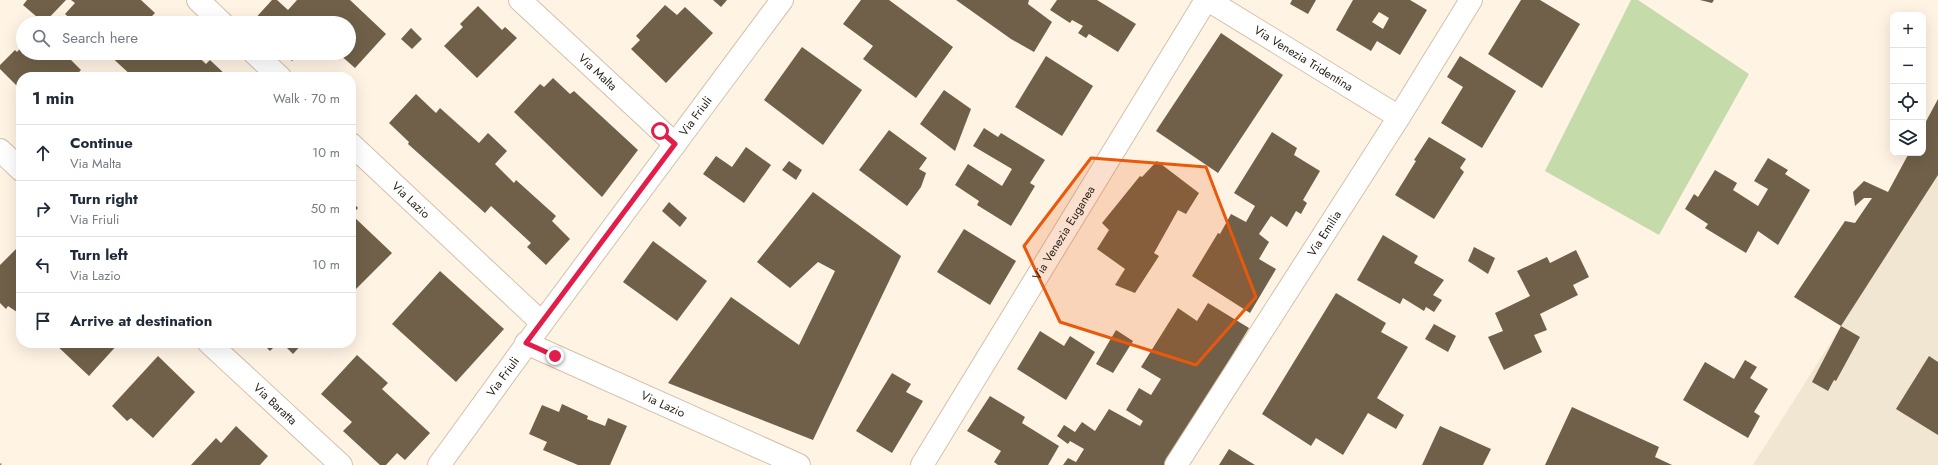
<!DOCTYPE html>
<meta charset="utf-8">
<style>
:root{--surface:#fff;--page:#f2f2f3;--text:#1f2937;--muted:#747a83;--line:#e0e1e3}
body{margin:0;font-family:Jost,sans-serif;background:var(--page);color:var(--text)}
.controls{position:absolute;right:12px;top:12px;display:grid;overflow:hidden;border-radius:8px;box-shadow:0 4px 16px #0002}
.controls button{width:36px;height:36px;display:grid;place-items:center;padding:0;border:0;border-bottom:1px solid var(--line);background:var(--surface);color:var(--text);font:20px sans-serif}
.stop{position:absolute;width:12px;height:12px;margin:-9px;border:3px solid #e11d48;border-radius:50%;background:#fff}
.stop.end{background:#e11d48;border-color:#fff;box-shadow:0 1px 4px #0008}
.list{margin:0;padding:0;list-style:none}
h2{display:flex;justify-content:space-between;align-items:center;height:52px;margin:0;padding:0 16px;font-size:17px}
h2 small{font-size:13px;font-weight:400;color:var(--muted)}
.list li{display:grid;grid-template-columns:26px 1fr auto;gap:12px;align-items:center;box-sizing:border-box;height:56px;padding:0 16px;border-top:1px solid var(--line)}
.list b{display:block;font-size:15px;white-space:nowrap}
.list p{margin:0;font-size:13px;white-space:nowrap;color:var(--muted)}
.list em{font-size:13px;font-style:normal;color:var(--muted)}
.icon{flex:none;width:22px;height:22px;fill:none;stroke:currentColor;stroke-width:2;stroke-linecap:round;stroke-linejoin:round}
.map{position:relative;flex:none;width:1938px;height:465px;overflow:hidden}
.search{position:absolute;background:var(--surface);box-shadow:0 4px 16px #0002;left:16px;top:16px;width:340px;height:44px;display:flex;align-items:center;gap:10px;box-sizing:border-box;padding:0 14px;border-radius:22px;color:var(--muted);font-size:15px}
.panel{position:absolute;background:var(--surface);box-shadow:0 4px 16px #0002;left:16px;top:72px;width:340px;height:276px;border-radius:16px}
.map>svg:first-child{display:block}
.industrial{fill:#f1e6d1}
.green{fill:#c5dba9}
.building{fill:#706049;fill-rule:evenodd}
.lines{fill:none;stroke-linecap:round;stroke-linejoin:round}
.minor-casing{stroke:#d3c1a8;stroke-width:24}
.tertiary-casing{stroke:#d3c1a8;stroke-width:24}
.path{stroke:#90877b;stroke-width:2.5;stroke-dasharray:2 2;stroke-linecap:butt}
.minor{stroke:#fff;stroke-width:22}
.tertiary{stroke:#fff;stroke-width:22}
.route{stroke:#e11d48;stroke-width:5}
.marked{fill:#e8590c;fill-opacity:0.2;stroke:#e8590c;stroke-width:3;stroke-linejoin:round}
.labels{text-anchor:middle;dominant-baseline:central;stroke-width:4;stroke-linejoin:round;paint-order:stroke}
.street-label{font-size:12px;fill:#231d13;stroke:#fff}
</style>
<div class="map">
<svg width="1938" height="465" viewBox="0 0 1938 465">
<rect width="100%" height="100%" fill="#fff3e4"/>
<polygon class="industrial" points="1938,175 1938,465 1753,465 1841,326"/>
<polygon class="green" points="1631,0 1638,0 1749,74 1659,235 1545,171"/>
<g class="building">
<polygon points="27,0 66,0 44,23 23,5"/>
<polygon points="71,0 141,0 155,13 145,23 75,23 65,14 75,3"/>
<polygon points="272,0 277,0 288,10 297,0 350,0 386,34 355,68 338,53 349,53 349,23 251,23"/>
<polygon points="713,0 727,0 721,7"/>
<polygon points="861,0 889,0 953,47 916,98 863,59 873,46 843,24"/>
<polygon points="956,0 1029,0 1028,4 1052,22 1034,52 1011,39"/>
<polygon points="1057,0 1097,0 1136,24 1118,52 1089,34 1086,38 1078,33 1083,26 1072,20 1070,23 1050,10"/>
<polygon points="1292,0 1316,0 1308,14 1290,4"/>
<path d="M1353 0H1410L1427 10 1400 55 1377 41 1371 51 1336 30ZM1379 12 1389 18 1383 29 1372 22Z"/>
<polygon points="1521,0 1540,0 1580,24 1542,88 1488,54"/>
<polygon points="1700,0 1714,0 1712,3"/>
<polygon points="665,5 677,15 685,7 713,33 666,83 631,49 640,40 636,36"/>
<polygon points="478,6 502,30 505,27 517,38 477,78 444,46 463,27 460,24"/>
<polygon points="411,28 422,39 412,49 401,39"/>
<polygon points="1221,33 1283,75 1218,173 1156,131"/>
<polygon points="23,45 23,53 64,53 81,70 74,77 21,77 21,90 0,69 0,65 15,50 17,52"/>
<polygon points="802,47 862,90 823,145 764,100"/>
<polygon points="107,53 194,53 206,64 210,60 228,77 133,77"/>
<polygon points="283,53 300,53 292,61"/>
<polygon points="1046,56 1093,86 1062,136 1015,107"/>
<polygon points="1460,56 1516,91 1482,148 1441,123 1463,87 1447,77"/>
<polygon points="553,78 570,94 574,91 638,150 602,197 514,112 540,84 544,87"/>
<polygon points="944,90 971,109 955,151 920,124"/>
<polygon points="416,94 436,113 440,108 479,143 488,133 507,151 495,164 514,183 516,180 556,216 552,221 570,239 546,265 527,247 531,243 491,206 485,213 408,144 409,142 389,123"/>
<polygon points="1938,99 1938,175 1841,326 1860,337 1836,381 1834,380 1828,391 1812,382 1841,326 1794,297 1845,221 1855,223 1872,198 1864,198 1855,206 1853,192 1864,181 1888,192 1909,153 1923,153 1923,127"/>
<polygon points="984,128 998,137 1001,133 1045,160 1030,183 1035,186 1011,226 977,205 979,201 955,185 968,164 1002,186 1012,169 973,146"/>
<polygon points="889,130 927,158 919,169 926,173 921,187 907,206 859,170"/>
<polygon points="1272,132 1297,148 1294,155 1320,171 1303,200 1307,203 1301,214 1296,211 1287,227 1271,216 1259,234 1269,242 1259,259 1276,269 1250,313 1192,276 1218,233 1220,234 1231,214 1246,222 1255,206 1234,193"/>
<polygon points="1429,137 1466,159 1460,168 1464,172 1434,219 1395,195 1416,161 1414,160"/>
<polygon points="746,147 771,165 744,203 703,174 716,156 732,167"/>
<polygon points="1768,158 1788,170 1785,174 1810,190 1778,245 1758,231 1746,253 1705,228 1708,224 1685,209 1694,194 1698,197 1715,170 1737,183 1733,190 1758,206 1768,189 1754,181"/>
<polygon points="789,161 802,170 796,180 782,170"/>
<polygon points="1157,161 1199,193 1186,214 1178,210 1154,253 1159,256 1135,293 1115,285 1125,269 1097,249 1109,230 1102,223 1140,176 1142,177"/>
<polygon points="813,192 901,256 813,440 668,383 731,297 799,345 835,271 818,262 790,288 757,262"/>
<polygon points="351,200 358,208 352,215 392,253 353,292 351,290"/>
<polygon points="669,202 687,218 680,227 662,211"/>
<polygon points="964,229 1016,261 990,305 937,272"/>
<polygon points="1383,235 1418,256 1414,263 1444,280 1433,295 1442,300 1434,312 1426,307 1424,311 1403,298 1400,304 1357,280"/>
<polygon points="653,241 707,281 677,321 623,282"/>
<polygon points="18,247 21,250 21,322 17,312 8,306 6,309 0,303 0,265"/>
<polygon points="1474,247 1495,258 1488,274 1468,261"/>
<polygon points="1576,250 1589,277 1573,285 1578,295 1540,314 1547,330 1534,335 1542,352 1504,370 1488,337 1503,331 1495,313 1530,296 1517,271 1547,257 1550,263"/>
<polygon points="440,271 504,329 456,382 392,324"/>
<polygon points="1336,293 1386,323 1381,332 1408,347 1377,398 1404,415 1396,429 1368,413 1343,455 1316,438 1311,446 1262,414"/>
<polygon points="1208,303 1249,328 1165,465 1063,465 1068,458 1076,462 1084,449 1070,441 1068,444 1057,436 1064,425 1075,432 1082,422 1095,431 1109,409 1140,426 1143,421 1126,410 1139,388 1151,395 1161,379 1141,367 1178,308 1197,321"/>
<polygon points="1434,324 1456,336 1448,352 1425,339"/>
<polygon points="1116,330 1133,341 1113,373 1096,364"/>
<polygon points="1040,331 1064,346 1070,336 1095,352 1066,400 1017,369"/>
<polygon points="54,343 119,343 89,376"/>
<polygon points="262,343 278,343 270,351"/>
<polygon points="282,343 303,343 293,354"/>
<polygon points="357,355 388,383 382,389 430,433 405,460 397,453 386,465 380,465 343,431 352,422 321,394"/>
<polygon points="158,356 195,392 153,438 131,418 127,421 112,406"/>
<polygon points="1929,356 1938,362 1938,435 1896,409"/>
<polygon points="1745,360 1757,367 1750,378 1768,389 1754,412 1760,416 1748,438 1683,400 1705,362 1734,379"/>
<polygon points="892,373 911,384 906,392 923,401 892,453 856,431"/>
<polygon points="990,396 1025,417 1022,423 1059,446 1048,465 998,465 994,462 1001,451 967,431"/>
<polygon points="562,404 588,416 587,419 605,426 608,418 627,426 610,465 578,465 543,450 547,442 529,434 542,405 559,412"/>
<polygon points="1572,407 1659,447 1655,457 1672,465 1545,465"/>
<polygon points="236,426 268,456 260,465 191,465 216,438 221,443"/>
<polygon points="1440,426 1491,449 1483,465 1422,465"/>
<polygon points="1229,449 1255,465 1219,465"/>
</g>
<g class="lines">
<g class="minor-casing">
<g id="minor">
<polyline points="198,0 222,23"/>
<path id="s1" d="M520 0 675 144"/>
<path id="s2" d="M1208 0 1399 117"/>
<polyline points="254,53 280,77"/>
<path id="s3" d="M351 144 542 323"/>
<path id="s4" d="M526 343 799 465"/>
<path id="s5" d="M439 465 542 323 782 0"/>
<path id="s6" d="M922 465 1206 0"/>
<path id="s7" d="M1176 465 1399 117 1471 0"/>
</g>
</g>
<g class="tertiary-casing">
<g id="tertiary">
<polyline points="0,150 21,170"/>
<path id="s8" d="M209 343 341 465"/>
</g>
</g>
<polyline class="path" points="0,464 1,465"/>
<use href="#minor" class="minor"/>
<use href="#tertiary" class="tertiary"/>
</g>
<g class="lines">
<polyline class="route" points="555,356 526,343 675,144 660,131"/>
</g>
<path class="marked" d="M1091 158 1206 167 1256 297 1196 365 1060 322 1024 246Z"/>
<g class="labels">
<g class="street-label">
<text stroke="none"><textPath href="#s2" startOffset="112">Via Venezia Tridentina</textPath></text>
<text stroke="none"><textPath href="#s1" startOffset="106">Via Malta</textPath></text>
<text stroke="none"><textPath href="#s5" startOffset="433">Via Friuli</textPath></text>
<text stroke="none"><textPath href="#s3" startOffset="82">Via Lazio</textPath></text>
<text stroke="none"><textPath href="#s6" startOffset="272">Via Venezia Euganea</textPath></text>
<text stroke="none"><textPath href="#s7" startOffset="275">Via Emilia</textPath></text>
<text stroke="none"><textPath href="#s5" startOffset="109">Via Friuli</textPath></text>
<text stroke="none"><textPath href="#s8" startOffset="90">Via Baratta</textPath></text>
<text stroke="none"><textPath href="#s4" startOffset="150">Via Lazio</textPath></text>
</g>
</g>
</svg>
<div class="controls">
<button>+</button>
<button>−</button>
<button><svg class="icon" aria-label="locate" viewBox="0 0 24 24"><circle cx="12" cy="12" r="6"/><path d="M12 2v4M12 18v4M2 12h4M18 12h4"/></svg></button>
<button><svg class="icon" aria-label="layers" viewBox="0 0 24 24"><path d="M12 4l9 5-9 5-9-5zM3 14l9 5 9-5"/></svg></button>
</div>
<div class="stop" style="left:660px;top:131px"></div>
<div class="stop end" style="left:555px;top:356px"></div>
<div class="search"><svg class="icon" aria-label="search" viewBox="0 0 24 24"><circle cx="10" cy="10" r="6"/><path d="M15 15l6 6"/></svg>Search here</div>
<section class="panel">
<h2>1 min<small>Walk · 70 m</small></h2>
<ul class="list">
<li><svg class="icon" aria-label="ahead" viewBox="0 0 24 24"><path d="M12 20V5M6 11l6-6 6 6"/></svg><div><b>Continue</b><p>Via Malta</p></div><em>10 m</em></li>
<li><svg class="icon" aria-label="right" viewBox="0 0 24 24"><path d="M7 20v-9h11M14 6l5 5-5 5"/></svg><div><b>Turn right</b><p>Via Friuli</p></div><em>50 m</em></li>
<li><svg class="icon" aria-label="left" viewBox="0 0 24 24"><path d="M17 20v-9H6M10 6l-5 5 5 5"/></svg><div><b>Turn left</b><p>Via Lazio</p></div><em>10 m</em></li>
<li><svg class="icon" aria-label="arrive" viewBox="0 0 24 24"><path d="M6 21V4h12l-3 4 3 4H6"/></svg><div><b>Arrive at destination</b></div></li>
</ul>
</section>
</div>
